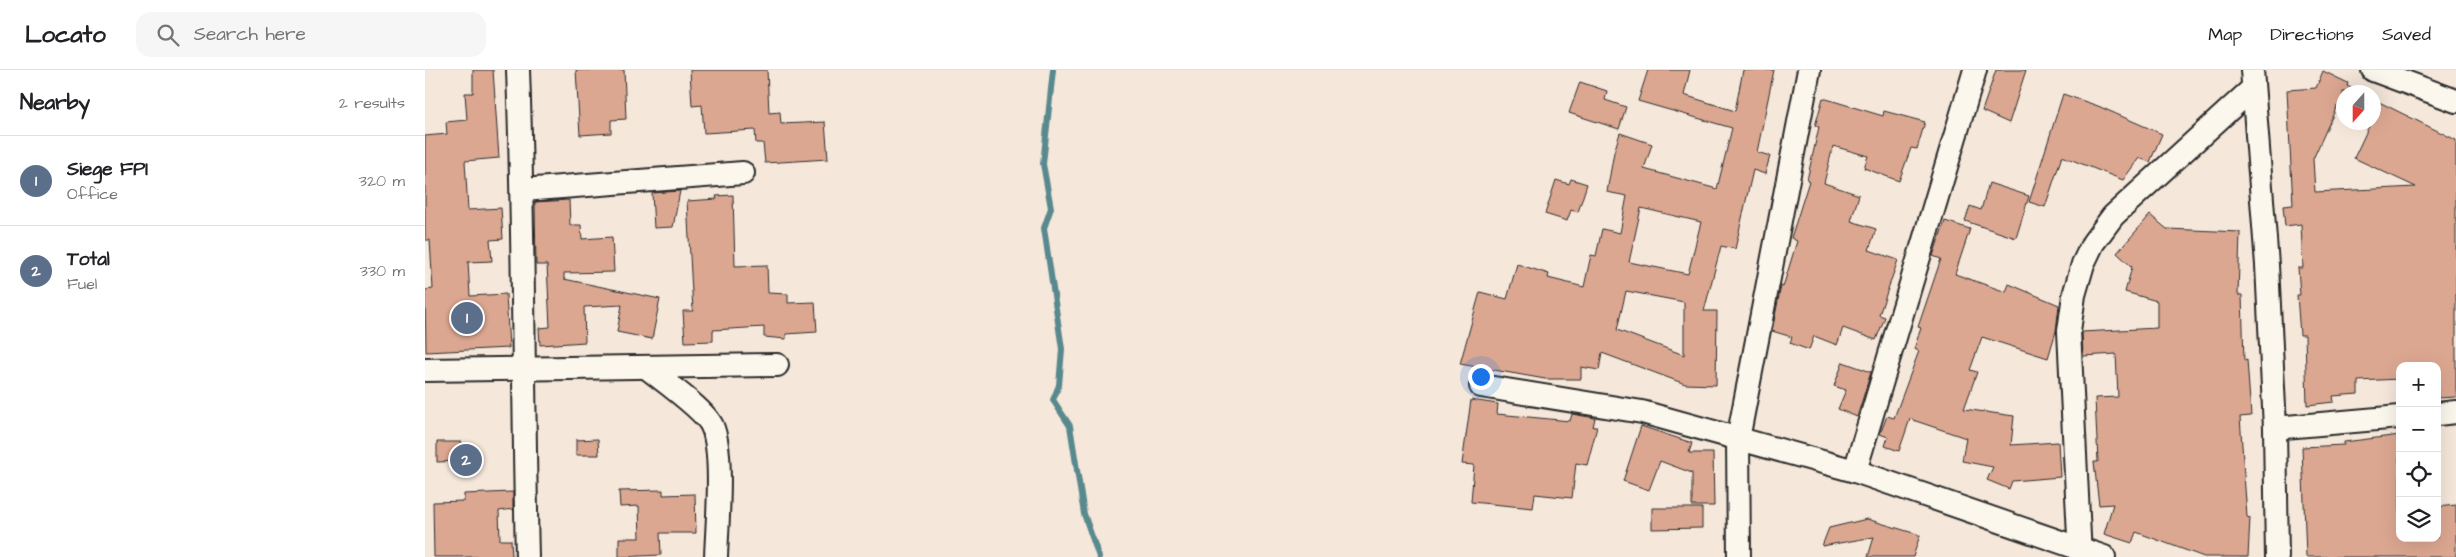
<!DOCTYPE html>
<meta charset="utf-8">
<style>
:root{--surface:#fff;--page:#f6f6f6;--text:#202124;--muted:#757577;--line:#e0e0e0;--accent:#2563eb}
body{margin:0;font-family:"Architects Daughter",sans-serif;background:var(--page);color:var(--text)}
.controls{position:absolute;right:15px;bottom:15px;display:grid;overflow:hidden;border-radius:10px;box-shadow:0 5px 20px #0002}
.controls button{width:45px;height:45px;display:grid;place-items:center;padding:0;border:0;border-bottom:1px solid var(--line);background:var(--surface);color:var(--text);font:25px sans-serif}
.compass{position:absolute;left:1911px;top:15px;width:45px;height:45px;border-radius:50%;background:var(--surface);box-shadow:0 5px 20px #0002;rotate:201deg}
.you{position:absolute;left:1055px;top:306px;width:18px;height:18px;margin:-12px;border:4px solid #fff;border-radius:50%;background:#1a73e8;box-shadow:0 0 0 8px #1a73e833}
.badge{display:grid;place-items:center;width:32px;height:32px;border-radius:50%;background:var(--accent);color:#fff;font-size:16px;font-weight:700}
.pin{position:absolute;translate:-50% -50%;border:2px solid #fff;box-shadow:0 1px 5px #0006}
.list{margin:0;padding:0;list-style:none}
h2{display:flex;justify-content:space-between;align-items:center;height:65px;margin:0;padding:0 20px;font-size:21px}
h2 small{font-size:16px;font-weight:400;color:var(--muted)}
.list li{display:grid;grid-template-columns:32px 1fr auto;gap:15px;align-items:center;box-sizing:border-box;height:90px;padding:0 20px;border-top:1px solid var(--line)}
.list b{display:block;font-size:19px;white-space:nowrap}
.list p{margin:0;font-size:16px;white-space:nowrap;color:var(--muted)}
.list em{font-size:16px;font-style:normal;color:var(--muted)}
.icon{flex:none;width:28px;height:28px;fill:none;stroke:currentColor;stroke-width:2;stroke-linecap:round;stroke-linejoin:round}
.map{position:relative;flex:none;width:2031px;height:487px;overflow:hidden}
header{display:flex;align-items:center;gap:30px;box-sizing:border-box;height:70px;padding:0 25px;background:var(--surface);border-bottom:1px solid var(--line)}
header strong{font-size:24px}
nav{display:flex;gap:28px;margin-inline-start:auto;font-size:18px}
.search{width:350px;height:45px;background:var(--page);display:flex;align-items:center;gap:12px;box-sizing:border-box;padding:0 18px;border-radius:15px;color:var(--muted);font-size:19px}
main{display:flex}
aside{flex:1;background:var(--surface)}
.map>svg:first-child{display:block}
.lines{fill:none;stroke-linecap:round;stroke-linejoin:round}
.stream{stroke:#59898f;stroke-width:6}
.building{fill:#dca791;stroke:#2b2b2b;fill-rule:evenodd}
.minor-casing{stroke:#2b2b2b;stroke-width:26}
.minor{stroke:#fbf7ec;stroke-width:22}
</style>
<header>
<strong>Locato</strong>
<div class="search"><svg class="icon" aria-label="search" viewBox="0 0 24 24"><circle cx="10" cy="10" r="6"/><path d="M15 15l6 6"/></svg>Search here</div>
<nav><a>Map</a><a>Directions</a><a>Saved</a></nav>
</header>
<main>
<aside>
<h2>Nearby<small>2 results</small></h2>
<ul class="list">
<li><span class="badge" style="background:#5c6f8a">1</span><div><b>Siege FPI</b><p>Office</p></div><em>320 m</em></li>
<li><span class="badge" style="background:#5c6f8a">2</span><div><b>Total</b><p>Fuel</p></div><em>330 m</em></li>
</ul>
</aside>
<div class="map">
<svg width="2031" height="487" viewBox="0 0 2031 487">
<rect width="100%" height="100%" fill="#f5e7da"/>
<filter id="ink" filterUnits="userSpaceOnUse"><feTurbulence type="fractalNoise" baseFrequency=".02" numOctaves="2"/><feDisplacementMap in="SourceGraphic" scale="10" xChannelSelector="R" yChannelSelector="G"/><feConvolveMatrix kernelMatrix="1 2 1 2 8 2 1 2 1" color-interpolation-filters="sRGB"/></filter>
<g filter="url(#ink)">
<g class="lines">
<polyline class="stream" points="628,0 618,94 626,138 619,158 637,279 634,315 628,330 645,356 659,444 674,487"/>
</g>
<g class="building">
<polygon points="48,0 68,0 74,88 40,91 43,140 76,138 78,169 65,170 67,191 43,192 45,226 81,224 84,278 1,282 0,220 8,219 5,170 0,170 0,66 22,64 21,52 42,50 40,23 48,23"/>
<polygon points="151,0 199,0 201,49 186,50 186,63 155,65"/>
<polygon points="265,0 342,0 344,43 355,42 356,54 400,52 403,89 340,93 338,73 331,73 330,60 279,63 277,35 267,36"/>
<path d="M1223 0H1265L1259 25 1310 41 1318 0H1349L1332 82 1345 86 1340 104 1328 100 1310 179 1296 176 1279 241H1292L1291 315 1260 314 1177 283 1174 300 1156 297V309H1120L1035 294 1055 222 1082 229 1092 194 1124 204 1123 208 1159 217 1166 185 1171 186 1177 159 1195 163 1202 126 1182 122 1189 82 1195 63 1227 74 1219 99 1292 119 1307 58 1213 31ZM1216 138 1276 152 1263 204 1204 192ZM1201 221 1259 232V285L1192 260Z"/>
<polygon points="1571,0 1601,0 1584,53 1557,41"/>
<polygon points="1898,1 1923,13 1922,16 1935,22 1918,22 1918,39 1912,36 1888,89 1890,122 1991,117 1929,88 1946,52 1948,52 1948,29 2031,70 2031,327 2013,328 2012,296 1975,296 1975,309 1933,311 1933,324 1908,326 1909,332 1882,335 1880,265 1875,265 1872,225 1875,225 1873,198 1878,198 1876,154 1860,156 1858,136 1868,135 1862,20 1891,18"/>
<polygon points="1155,12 1182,21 1180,30 1201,37 1194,59 1144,43"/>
<polygon points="1638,24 1673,36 1737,64 1725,92 1714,88 1698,110 1637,86 1620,137 1604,132"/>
<polygon points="1398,28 1458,46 1459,41 1500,52 1492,79 1486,78 1474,111 1439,98 1443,86 1408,76 1399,113 1434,125 1426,151 1451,159 1444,180 1473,190 1454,245 1460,247 1451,270 1418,258 1412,275 1389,266 1384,280 1365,273 1367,267 1347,261 1356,216 1358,217 1372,171 1366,168 1384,111 1382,110 1394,57 1390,56"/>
<polygon points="1146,109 1162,114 1153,142 1146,140 1142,151 1120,144 1131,110 1144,114"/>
<polygon points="1564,113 1604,126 1591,168 1540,151 1545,136 1556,140"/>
<polygon points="255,121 248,157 229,158 227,123"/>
<polygon points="308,125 310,196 342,195 343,223 363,224 363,233 390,232 392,262 361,264 361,269 339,267 339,257 288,260 288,271 260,272 258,241 268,241 262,131 292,129 291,126"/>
<polygon points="144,130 145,155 156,155 157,169 187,167 189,202 139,203 139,209 235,229 227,269 192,262 197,235 159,237 160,272 115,275 114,258 125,257 122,195 111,195 110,132"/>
<polygon points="1725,145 1742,159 1815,162 1813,225 1817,225 1819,291 1822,290 1826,346 1815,347 1822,447 1825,448 1823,487 1779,487 1711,462 1707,473 1679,464 1688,434 1674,435 1669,392 1673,392 1670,328 1693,327 1691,284 1658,286 1657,262 1732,258 1732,231 1700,222 1707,197 1692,183"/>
<polygon points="1520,151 1545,159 1530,204 1581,222 1584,214 1634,235 1631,261 1623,288 1557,267 1545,300 1552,302 1539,339 1589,346 1586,375 1633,372 1635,407 1587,411 1584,419 1562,410 1568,397 1537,391 1541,368 1485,349 1474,381 1460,376 1463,367 1455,364 1462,346 1469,348 1494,281 1489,279 1496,258 1493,257 1516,189 1508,186"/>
<polygon points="1418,292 1446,302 1432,347 1413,339 1421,320 1409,316"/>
<polygon points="1046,330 1073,334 1072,344 1145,351 1147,344 1170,348 1168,357 1172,357 1162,395 1151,393 1147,428 1110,424 1108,438 1046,432 1049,395 1037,394"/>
<polygon points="1216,356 1267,373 1264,383 1288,383 1289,436 1267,436 1267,403 1235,391 1224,420 1198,411"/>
<polygon points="1975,365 1975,468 2012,468 2012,437 2031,435 2031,487 1881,487 1877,377 1919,375 1919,372"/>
<polygon points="173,369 174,385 151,385 151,370"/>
<polygon points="12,372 36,372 37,391 12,392"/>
<polygon points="238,420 238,425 270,424 271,463 235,463 236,485 194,487 194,468 215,468 214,436 195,437 194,421"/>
<polygon points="88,422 88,439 74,441 75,470 86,470 87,487 9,487 8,432 39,431 39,424"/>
<polygon points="1227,438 1277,438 1277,458 1227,459"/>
<polygon points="1442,449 1495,465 1488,487 1443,487 1449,467 1397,476 1404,458"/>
</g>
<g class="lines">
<g class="minor-casing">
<g id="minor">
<path d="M93 0C99 162 98 325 102 487"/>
<polyline points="1827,0 1842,195 1850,358 1852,487"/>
<polyline points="1948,0 2031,31"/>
<polyline points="98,120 318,103"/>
<path d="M221 297C237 310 280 340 287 356 299 383 292 455 291 487"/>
<polyline points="0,300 352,295"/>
<polyline points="1056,316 1217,342 1430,401 1679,487"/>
<polyline points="2012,344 2031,342"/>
<polyline points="1850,358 1975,347"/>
<polyline points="1430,401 1550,0"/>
<polyline points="1314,487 1313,369 1384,0"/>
<polyline points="1655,487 1644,261 1649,225 1658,194 1668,173 1688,146 1828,18"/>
</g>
</g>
<use href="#minor" class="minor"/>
</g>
</g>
</svg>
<div class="controls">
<button>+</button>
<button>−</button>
<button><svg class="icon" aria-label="locate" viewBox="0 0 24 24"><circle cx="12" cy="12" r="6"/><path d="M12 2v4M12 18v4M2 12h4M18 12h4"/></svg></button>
<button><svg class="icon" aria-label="layers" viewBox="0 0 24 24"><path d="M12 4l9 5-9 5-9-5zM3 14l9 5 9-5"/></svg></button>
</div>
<svg class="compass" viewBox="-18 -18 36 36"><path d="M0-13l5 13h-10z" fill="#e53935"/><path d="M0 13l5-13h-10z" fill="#757577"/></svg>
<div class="you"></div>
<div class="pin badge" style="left:42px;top:248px;background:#5c6f8a">1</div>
<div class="pin badge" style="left:41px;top:390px;background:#5c6f8a">2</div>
</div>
</main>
